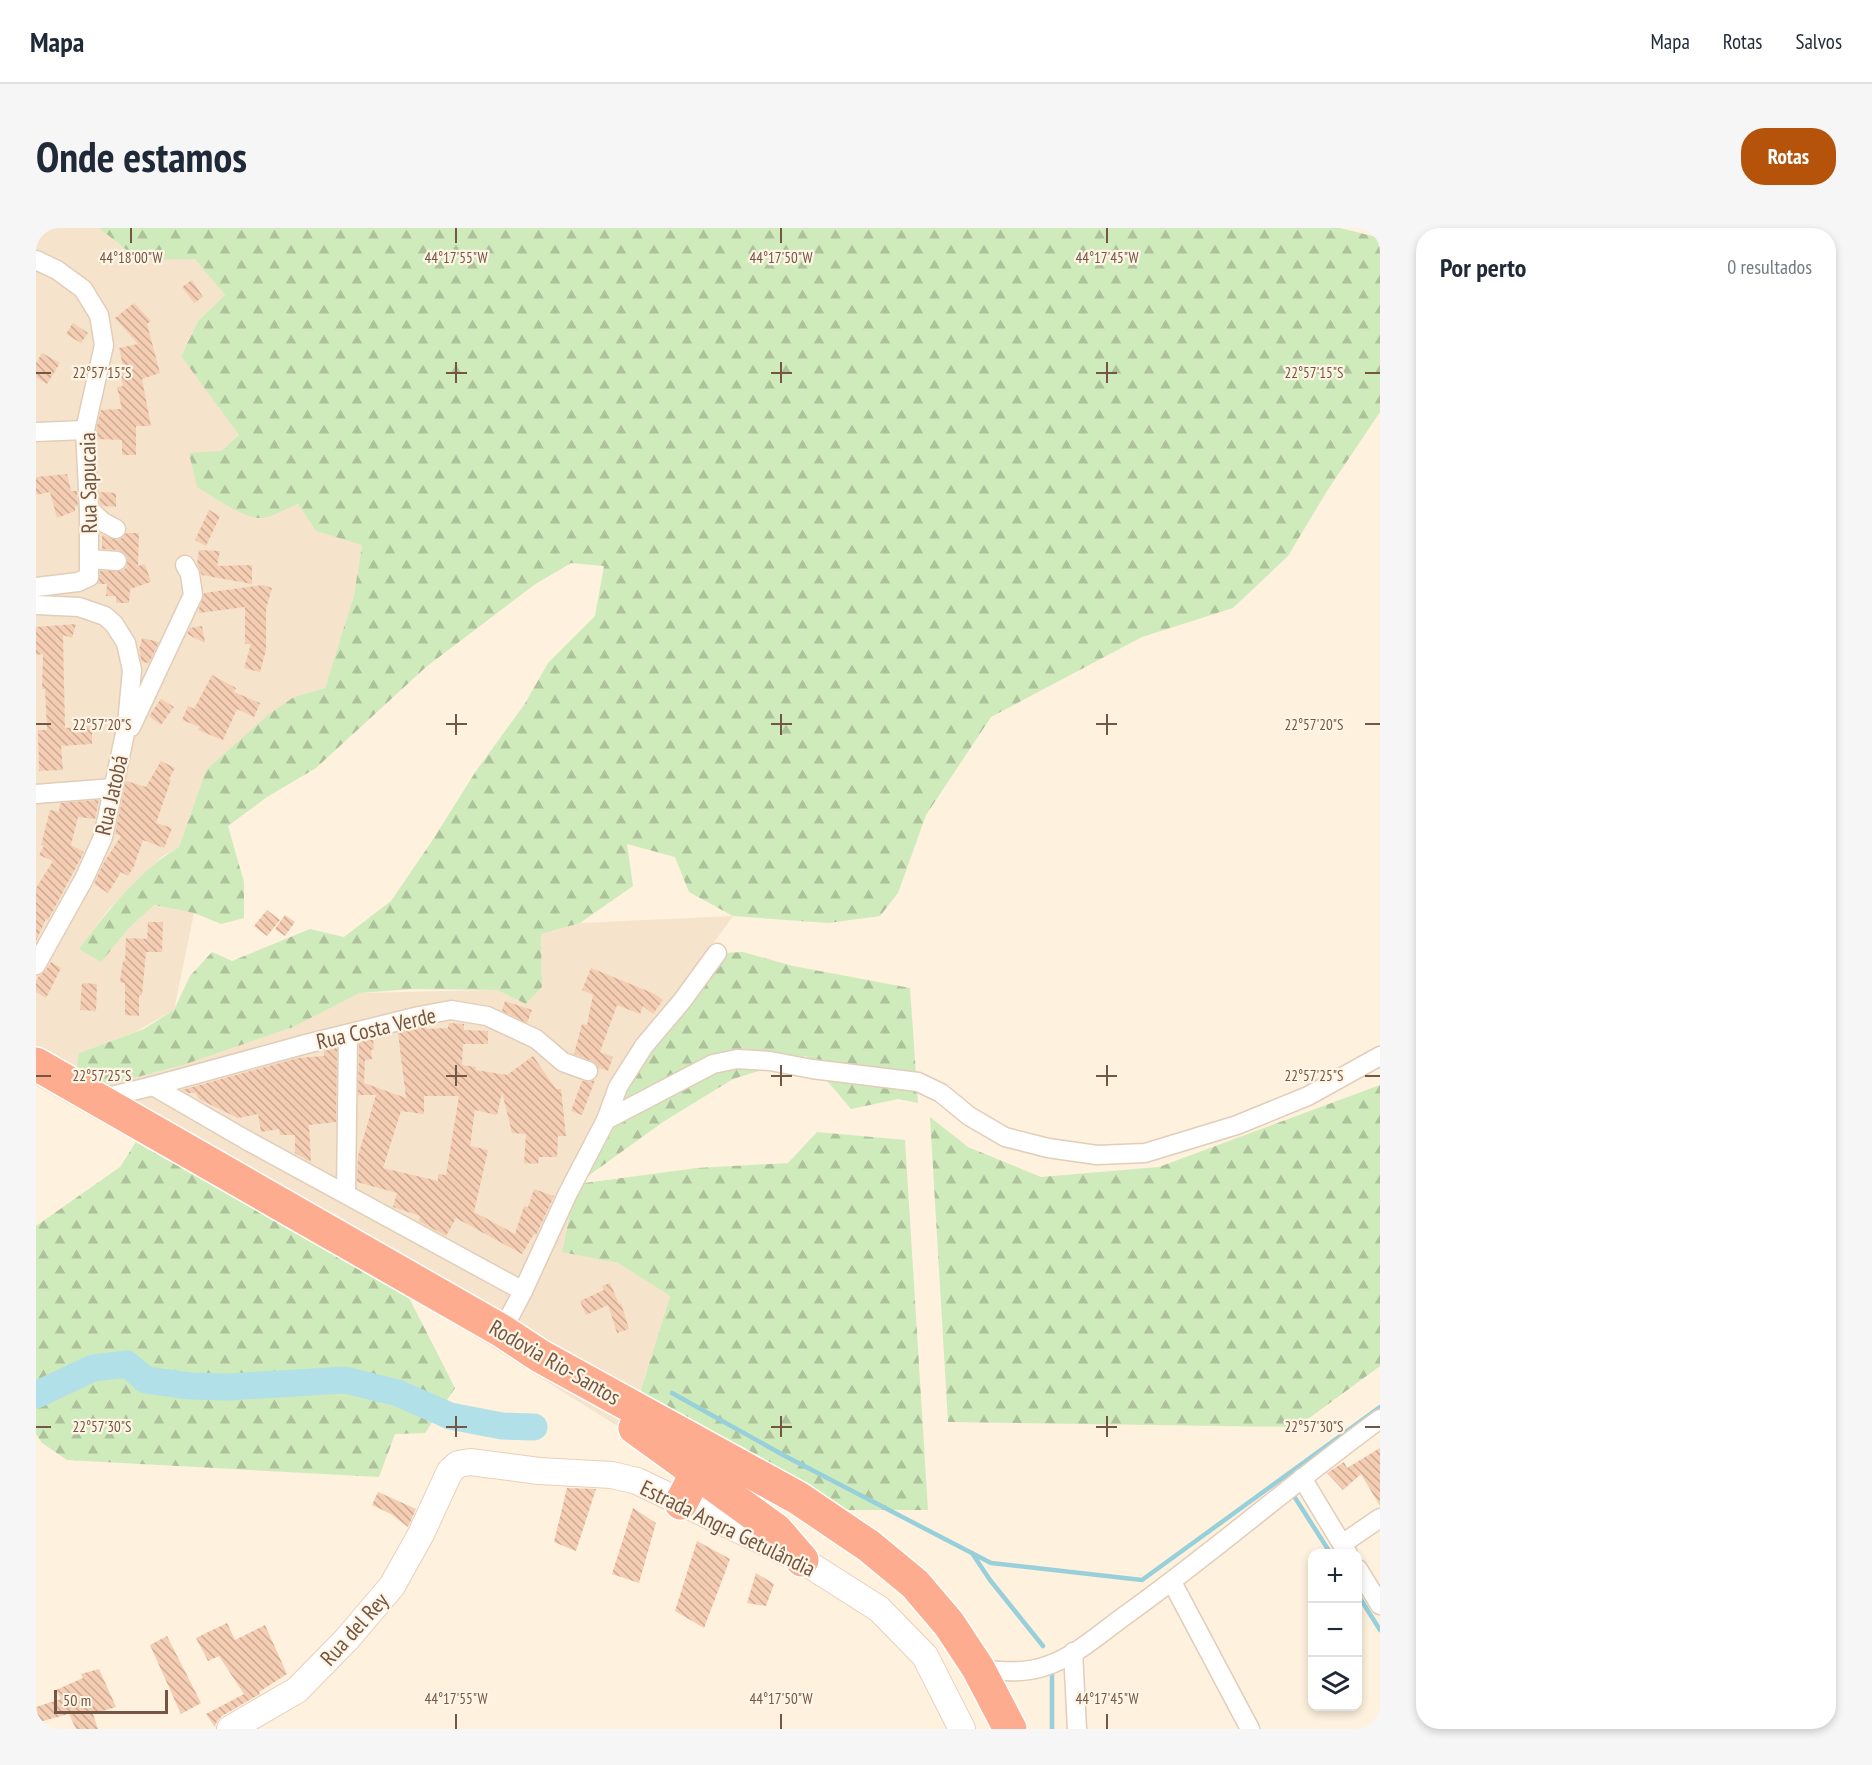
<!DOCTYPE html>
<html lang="pt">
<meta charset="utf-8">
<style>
:root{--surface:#fff;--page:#f6f6f7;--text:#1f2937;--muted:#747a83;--line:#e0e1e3;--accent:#b45309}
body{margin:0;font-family:"PT Sans Narrow",sans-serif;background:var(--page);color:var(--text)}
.controls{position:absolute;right:18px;bottom:18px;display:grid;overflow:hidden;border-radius:12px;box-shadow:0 3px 9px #0003}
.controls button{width:54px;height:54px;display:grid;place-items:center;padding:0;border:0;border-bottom:2px solid var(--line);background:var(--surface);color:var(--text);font:30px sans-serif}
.scale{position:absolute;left:18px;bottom:15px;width:114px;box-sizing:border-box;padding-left:6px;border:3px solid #745645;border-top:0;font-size:16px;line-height:21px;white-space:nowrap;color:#745645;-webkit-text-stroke:4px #fff5e5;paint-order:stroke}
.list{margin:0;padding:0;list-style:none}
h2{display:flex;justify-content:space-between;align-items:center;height:78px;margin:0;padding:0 24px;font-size:26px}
h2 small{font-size:20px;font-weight:400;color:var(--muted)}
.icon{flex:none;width:33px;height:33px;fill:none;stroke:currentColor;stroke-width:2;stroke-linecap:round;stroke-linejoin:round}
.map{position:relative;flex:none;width:1344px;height:1501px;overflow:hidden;border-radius:24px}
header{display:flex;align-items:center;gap:36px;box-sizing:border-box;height:84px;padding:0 30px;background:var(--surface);border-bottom:2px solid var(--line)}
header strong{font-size:28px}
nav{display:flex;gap:33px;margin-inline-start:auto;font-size:21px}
.intro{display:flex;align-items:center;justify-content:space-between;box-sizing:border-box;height:144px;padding:0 36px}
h1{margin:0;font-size:42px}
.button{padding:15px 27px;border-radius:24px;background:var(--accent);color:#fff;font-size:21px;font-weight:700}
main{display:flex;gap:36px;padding:0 36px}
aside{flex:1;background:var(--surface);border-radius:24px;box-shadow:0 3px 9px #0003}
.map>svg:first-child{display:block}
.residential{fill:#f6e3cb}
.forest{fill:url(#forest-firs)}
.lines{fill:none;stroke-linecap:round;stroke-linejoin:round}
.stream{stroke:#97d0da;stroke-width:4.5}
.river{stroke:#b1e0e8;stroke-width:27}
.building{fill:url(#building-back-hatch);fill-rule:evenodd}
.street-casing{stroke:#e2cdb9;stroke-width:21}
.secondary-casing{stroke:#e9cfb9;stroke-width:28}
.highway-casing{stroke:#fff;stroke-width:36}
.street{stroke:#fff;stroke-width:18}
.secondary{stroke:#fff;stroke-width:26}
.highway{stroke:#fdac8f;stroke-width:33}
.ticks{fill:none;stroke:#745645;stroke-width:2}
.labels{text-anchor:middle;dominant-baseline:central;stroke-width:4.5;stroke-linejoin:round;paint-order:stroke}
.street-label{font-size:22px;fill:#745645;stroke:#fff5e5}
.ticks-label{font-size:15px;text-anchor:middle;fill:#745645;stroke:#fff5e5;stroke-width:4.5;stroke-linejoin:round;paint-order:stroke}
</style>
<header>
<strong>Mapa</strong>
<nav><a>Mapa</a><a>Rotas</a><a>Salvos</a></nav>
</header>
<div class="intro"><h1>Onde estamos</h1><a class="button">Rotas</a></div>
<main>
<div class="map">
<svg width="1344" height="1501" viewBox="0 0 1344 1501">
<defs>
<pattern id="forest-firs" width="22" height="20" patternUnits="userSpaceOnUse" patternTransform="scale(1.5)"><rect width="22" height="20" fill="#cfebbc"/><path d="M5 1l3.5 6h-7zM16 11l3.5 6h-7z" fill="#adc19b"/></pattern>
<pattern id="building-back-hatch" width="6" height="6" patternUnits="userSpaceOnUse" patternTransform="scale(1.5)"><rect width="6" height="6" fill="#f5cdb3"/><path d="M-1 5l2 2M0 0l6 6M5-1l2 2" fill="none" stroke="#cba993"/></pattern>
</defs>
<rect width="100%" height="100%" fill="#fef1dd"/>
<polygon class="residential" points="0,0 63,0 103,32 159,30 189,67 162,93 145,127 203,207 185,223 262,276 280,303 326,316 318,367 289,460 258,469 170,542 143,619 127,628 72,682 43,721 92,701 117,677 158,685 138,782 99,804 43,825 75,856 147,837 257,799 324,765 461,762 490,776 506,759 505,706 544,695 697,688 654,748 597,817 546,928 526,1023 582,1035 634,1068 591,1204 371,1066 0,858"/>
<g class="forest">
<path d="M63 0H1304L1344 10V184L1291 263 1252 328 1197 380 1106 409 955 489 890 587 862 665 844 688 792 695 697 688 653 664 639 629 591 616 597 658 544 695 505 706 506 759 490 776 461 762 376 761 324 765 257 799 147 837 67 858 40 846 43 825 108 801 138 782 154 748 176 724 196 733 274 701 308 709 355 673 396 613 440 543 488 477 512 435 559 388 568 338 535 335 498 357 390 439 280 540 231 569 192 598 208 654V690L185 696 158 685 118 677 92 701 65 734 43 721C69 686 105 641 143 619L170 542 232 487 258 469 289 460 318 367 326 317 280 303 262 276C252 280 238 288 226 290 208 291 176 268 161 259L153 225 185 223 203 207 145 128 162 93 189 67 159 31 103 32Z"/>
<polygon points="707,724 757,738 874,760 882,875 862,871 815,881 770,828 697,851 627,894 541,956 661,940 752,935 781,904 869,912 892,1282 812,1282 601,1174 634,1068 582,1035 526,1024 540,957 597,817 670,726"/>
<polygon points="1344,857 1344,1138 1261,1199 912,1194 894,889 932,919 1005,949 1123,939"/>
<polygon points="100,914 371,1066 419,1160 389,1205 359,1206 343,1249 31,1232 6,1215 0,1206 0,998 84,939"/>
</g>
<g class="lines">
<g class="stream">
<polyline points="636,1165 749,1228 955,1335 1106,1352 1344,1179"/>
<polyline points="1256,1265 1295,1326"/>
<polyline points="936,1325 954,1352 1007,1418"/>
<polyline points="1322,1367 1344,1402"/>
<polyline points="1016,1444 1016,1501"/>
</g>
<polyline class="river" points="0,1167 57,1140 91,1136 110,1152 154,1158 192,1159 309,1152 362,1165 414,1188 466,1198 498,1199"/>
</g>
<g class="building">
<polygon points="156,52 167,69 158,75 146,59"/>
<polygon points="98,75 115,93 111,96 124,145 106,151 115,198 100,198 100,227 86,227 86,212 61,211 60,203 65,182 86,181 81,159 87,158 84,143 88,142 83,120 102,116 79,90"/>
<polygon points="37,95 52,105 45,115 30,106"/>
<polygon points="6,125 24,135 11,156 0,149 0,135"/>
<polygon points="31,246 35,263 41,263 42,278 39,278 39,283 21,290 14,264 0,267 0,249"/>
<polygon points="63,264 80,265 80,279 67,278 64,276"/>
<polygon points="173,282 184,288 170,318 159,312"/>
<polygon points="90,305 103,305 102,338 109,336 115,354 94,361 93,375 80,375 80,368 70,368 71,356 62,356 64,343 86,343 91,339 91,329 82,322 66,321 66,307 81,312 86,310"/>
<polygon points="163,322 184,323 181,338 216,337 216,356 166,347 161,336"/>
<polygon points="227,357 236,360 230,381 230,422 224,444 208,440 215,416 209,416 209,379 163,385 163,381 168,365"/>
<polygon points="40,396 36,410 27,407 29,500 56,498 56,516 25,518 27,542 3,543 2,502 11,502 9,461 6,461 7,426 0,427 0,399"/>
<polygon points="166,398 169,415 151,406 154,400"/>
<polygon points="106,410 123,414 113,435 106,434 103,422"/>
<polygon points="176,447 200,460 198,464 224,475 218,489 201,481 187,512 162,502 164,499 146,492 152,478 158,481"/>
<polygon points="125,471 138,479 125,497 113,488"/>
<polygon points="125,533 139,540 133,551 135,552 120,595 136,600 128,620 107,612 98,638 92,648 85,644 72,665 58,656 67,636 85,608 79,606 90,553 110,559"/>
<polygon points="63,572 59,591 42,589 35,617 48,624 12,692 10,691 0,713 0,660 17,633 3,627 8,618 5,617 14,582 23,584 24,575"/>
<polygon points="231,682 244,692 231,708 218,698"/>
<polygon points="249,687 259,694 249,708 239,701"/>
<polygon points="112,694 127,694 126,724 110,724 106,767 103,768 103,788 89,787 89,755 84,754 87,733 89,733 90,710 111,711"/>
<polygon points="15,734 25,740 10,770 0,764 0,752 3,748 9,743"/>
<polygon points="555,740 619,766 627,772 617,786 607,778 604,786 581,777 564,824 577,829 572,843 564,840 563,841 556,833 538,826 546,796 551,797 557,767 546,762"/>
<polygon points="46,755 61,756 60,783 44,782"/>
<polygon points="469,773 496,782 491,795 466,783"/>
<path d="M413 795 428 796V802L452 803V816H427L426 837 440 839V842L471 847 497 828 520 861H525L530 908H522L521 929H503L502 936 488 935 490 906 476 905 466 864 461 887 439 882 434 918 452 922 438 984 479 1006 488 978 492 979 498 961 518 968 500 1007 498 1006 486 1026 420 990 410 1008 383 993 384 988 357 979 361 965 321 954 322 928 340 867H322L323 814 337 811 338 821 335 822 336 831 329 832 328 855 370 870 362 805 390 798V801L412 800ZM388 868H423L410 947 402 946V953L347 940 365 883 388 886Z"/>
<polygon points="301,820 300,894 273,897 275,934 259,925 259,907 244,907 243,901 225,904 222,886 202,890 163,871 160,865 152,865 146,862 262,830 288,828 288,823"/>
<polygon points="559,852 546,887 535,883 546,853 553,854"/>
<polygon points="574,1055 583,1076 585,1075 593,1101 581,1105 572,1077 550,1087 544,1073 568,1062 566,1058"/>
<polygon points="1344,1220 1344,1278 1325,1246 1307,1262 1291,1245 1308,1234 1311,1240"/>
<polygon points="531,1260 560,1261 540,1323 518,1314"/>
<polygon points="342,1264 380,1281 372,1299 355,1286 336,1277"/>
<polygon points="597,1280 620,1295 603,1355 576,1346"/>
<polygon points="661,1313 694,1331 668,1400 639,1383"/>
<polygon points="720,1345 738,1356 730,1378 711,1375"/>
<polygon points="191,1395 199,1412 229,1397 251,1446 223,1464 224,1466 186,1488 181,1493 179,1499 170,1486 208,1466 183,1428 172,1433 160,1410"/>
<polygon points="131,1408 165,1475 145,1486 114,1417"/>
<polygon points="63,1441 80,1479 57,1486 62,1501 40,1501 33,1486 3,1494 0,1488 0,1479 25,1471 20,1462 47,1450 45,1446"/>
</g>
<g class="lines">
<g class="street-casing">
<g id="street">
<polyline points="0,32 21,42 47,61 63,87 68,117 49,202 53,281 53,349 42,354 0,359"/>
<polyline points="0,204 49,202"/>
<polyline points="53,281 67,294 80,301"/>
<polyline points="53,331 81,333"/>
<polyline points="0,377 43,379 69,388 78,396 90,415 96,442 91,496 67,609 48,651 0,737"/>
<polyline points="95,499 157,367 154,346 149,337"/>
<polyline points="0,566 77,560"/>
<polyline points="117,858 270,816 383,788 415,782 451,788 500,811 527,834 552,843"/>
<polyline points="63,871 117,858 212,913 487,1063 466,1103"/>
<polyline points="570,892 582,859 608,818 646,773 681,725"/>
<polyline points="310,966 312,807"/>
<polyline points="487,1063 532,965 570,892 677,836 701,831 734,833 776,841 882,854 905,865 933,888 969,909 1012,920 1061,927 1109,925 1201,897 1272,868 1344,828"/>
<polyline points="1266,1250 1312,1326"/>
<polyline points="1306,1316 1344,1290"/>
<polyline points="1322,1341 1344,1377"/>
<polyline points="1136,1354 1214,1501"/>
<polyline points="1037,1424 1041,1501"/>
<path d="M942 1440C964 1444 988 1446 1010 1438 1041 1428 1068 1402 1094 1384 1180 1322 1259 1253 1344 1191"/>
</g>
</g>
<g class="secondary-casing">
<polyline id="secondary" points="194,1501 261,1462 311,1411 356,1358 385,1306 414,1243 422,1236 434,1234 503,1243 576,1247 601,1253 766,1332 843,1381 889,1428 926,1501"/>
</g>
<g class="highway-casing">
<g id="highway">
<polyline points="0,836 466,1103 504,1128 762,1270 833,1318 879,1356 913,1396 942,1440 974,1501"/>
<polyline points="599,1200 740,1302 766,1332"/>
<polyline points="645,1275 660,1246"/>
</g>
</g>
<use href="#street" class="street"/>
<use href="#secondary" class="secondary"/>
<use href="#highway" class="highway"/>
</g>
<path class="ticks" d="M95 0V15M420 0V15M745 0V15M1071 0V15M420 134V155M745 134V155M1071 134V155M0 145H15M410 145H431M735 145H756M1060 145H1081M1329 145H1344M420 486V507M745 486V507M1071 486V507M0 496H15M410 496H431M735 496H756M1060 496H1081M1329 496H1344M420 837V858M745 837V858M1071 837V858M0 848H15M410 848H431M735 848H756M1060 848H1081M1329 848H1344M420 1188V1209M745 1188V1209M1071 1188V1209M0 1199H15M410 1199H431M735 1199H756M1060 1199H1081M1329 1199H1344M420 1486V1501M745 1486V1501M1071 1486V1501"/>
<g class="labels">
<g class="street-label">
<text transform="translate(52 255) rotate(-91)">Rua Sapucaia</text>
<text transform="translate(75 567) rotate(-77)">Rua Jatobá</text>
<text transform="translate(340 800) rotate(-13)">Rua Costa Verde</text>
<text transform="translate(519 1134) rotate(30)">Rodovia Rio-Santos</text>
<text transform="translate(692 1300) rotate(26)">Estrada Angra Getulândia</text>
<text transform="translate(318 1401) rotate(-48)">Rua del Rey</text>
</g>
</g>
<g class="ticks-label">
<text x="95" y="35">44°18'00"W</text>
<text x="420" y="35">44°17'55"W</text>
<text x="745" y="35">44°17'50"W</text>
<text x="1071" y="35">44°17'45"W</text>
<text x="66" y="150">22°57'15"S</text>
<text x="1278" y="150">22°57'15"S</text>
<text x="66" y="502">22°57'20"S</text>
<text x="1278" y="502">22°57'20"S</text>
<text x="66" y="853">22°57'25"S</text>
<text x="1278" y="853">22°57'25"S</text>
<text x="66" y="1204">22°57'30"S</text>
<text x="1278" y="1204">22°57'30"S</text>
<text x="420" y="1476">44°17'55"W</text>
<text x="745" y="1476">44°17'50"W</text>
<text x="1071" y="1476">44°17'45"W</text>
</g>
</svg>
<div class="controls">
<button>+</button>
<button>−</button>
<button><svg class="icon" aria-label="layers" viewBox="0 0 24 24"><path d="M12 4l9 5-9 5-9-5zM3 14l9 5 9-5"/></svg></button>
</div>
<div class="scale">50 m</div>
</div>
<aside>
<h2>Por perto<small>0 resultados</small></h2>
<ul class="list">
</ul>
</aside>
</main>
